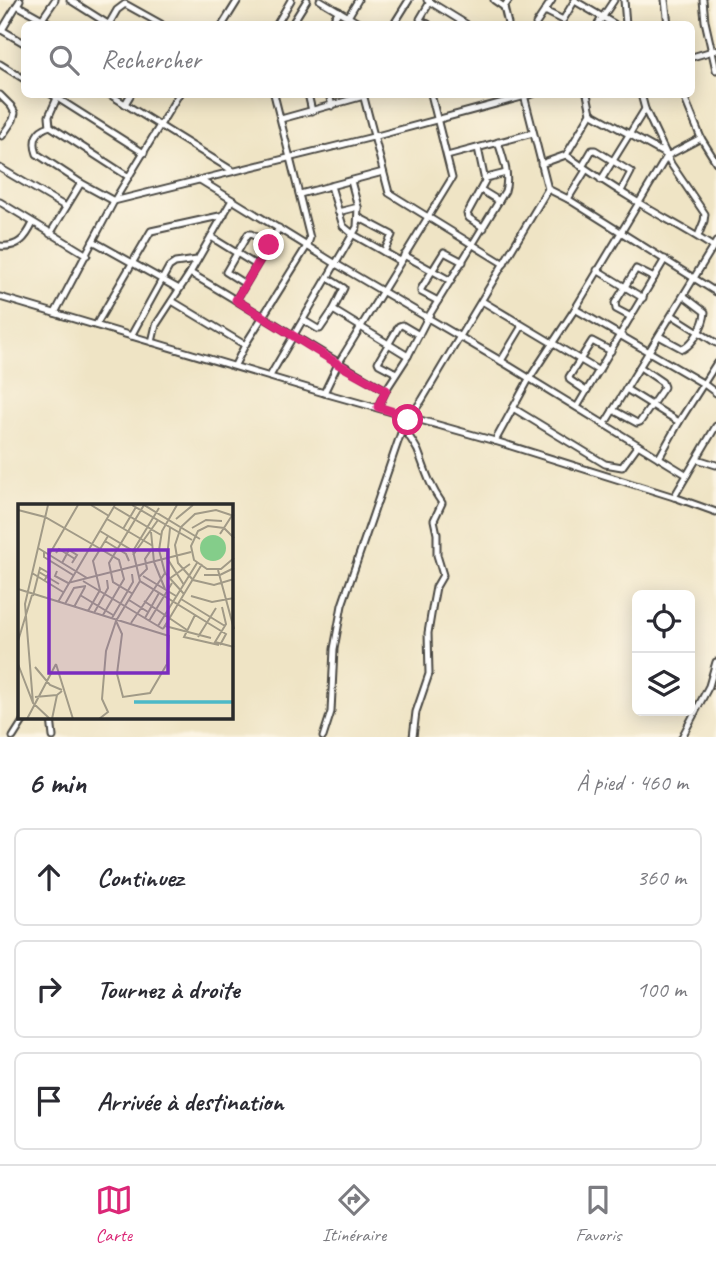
<!DOCTYPE html>
<html lang="fr">
<meta charset="utf-8">
<style>
:root{--surface:#fff;--page:#f2f2f3;--text:#2b2b33;--muted:#7c7c81;--line:#e1e1e2;--accent:#db2777}
body{margin:0;font-family:Caveat,sans-serif;background:var(--page);color:var(--text)}
.controls{position:absolute;right:21px;bottom:21px;display:grid;overflow:hidden;border-radius:10px;box-shadow:0 4px 18px #0003}
.controls button{width:63px;height:63px;display:grid;place-items:center;padding:0;border:0;border-bottom:2px solid var(--line);background:var(--surface);color:var(--text);font:35px sans-serif}
.stop{position:absolute;width:21px;height:21px;margin:-16px;border:5px solid #db2777;border-radius:50%;background:#fff}
.stop.end{background:#db2777;border-color:#fff;box-shadow:0 2px 7px #0008}
.list{margin:0;padding:0;list-style:none}
h2{display:flex;justify-content:space-between;align-items:center;height:91px;margin:0;padding:0 28px;font-size:30px}
h2 small{font-size:23px;font-weight:400;color:var(--muted)}
.list li{display:grid;grid-template-columns:46px 1fr auto;gap:21px;align-items:center;box-sizing:border-box;height:98px;margin:0 14px 14px;padding:0 14px;border:2px solid var(--line);border-radius:10px}
.list b{display:block;font-size:26px;white-space:nowrap}
.list em{font-size:23px;font-style:normal;color:var(--muted)}
.icon{flex:none;width:38px;height:38px;fill:none;stroke:currentColor;stroke-width:2;stroke-linecap:round;stroke-linejoin:round}
.map{position:relative;flex:none;width:716px;height:737px;overflow:hidden}
.search{position:absolute;background:var(--surface);box-shadow:0 4px 18px #0003;left:21px;right:21px;top:21px;height:77px;display:flex;align-items:center;gap:18px;box-sizing:border-box;padding:0 24px;border-radius:10px;color:var(--muted);font-size:26px}
.sheet{height:427px;background:var(--surface)}
nav{display:flex;justify-content:space-around;align-items:center;box-sizing:border-box;height:98px;border-top:2px solid var(--line);background:var(--surface);font-size:19px;color:var(--muted)}
nav a{display:grid;justify-items:center;gap:4px}
nav .on{color:var(--accent)}
.map>svg:first-child{display:block}
.lines{fill:none;stroke-linecap:round;stroke-linejoin:round}
.minor-casing{stroke:#484742;stroke-width:9}
.minor{stroke:#fff;stroke-width:5}
.route{stroke:#db2777;stroke-width:9}
.inset-river{fill:none;stroke:#4cb9c7;stroke-width:3.5}
.inset-road{fill:none;stroke:#a19a87;stroke-width:2}
.view{fill:#7b2cbf;fill-opacity:0.15;stroke:#7b2cbf;stroke-width:3.5}
.inset-edge{fill:none;stroke:#2b2b2b;stroke-width:3.5}
</style>
<div class="map">
<svg width="716" height="737" viewBox="0 0 716 737">
<rect width="100%" height="100%" fill="#fcf5e5"/>
<filter id="ink" filterUnits="userSpaceOnUse"><feTurbulence type="fractalNoise" baseFrequency=".0143" numOctaves="2"/><feDisplacementMap in="SourceGraphic" scale="14" xChannelSelector="R" yChannelSelector="G"/><feConvolveMatrix kernelMatrix="1 2 1 2 8 2 1 2 1" color-interpolation-filters="sRGB"/></filter>
<filter id="wash" filterUnits="userSpaceOnUse"><feTurbulence type="fractalNoise" baseFrequency=".00686" numOctaves="4" result="noise"/><feDisplacementMap in="SourceGraphic" scale="28" xChannelSelector="R" yChannelSelector="G"/><feGaussianBlur stdDeviation="1.57" result="paint"/><feColorMatrix in="noise" values="0 0 0 0 0 0 0 0 0 0 0 0 0 0 0 0 0 1.4 0 .05"/><feComposite in="paint" operator="in"/></filter>
<g filter="url(#wash)">
<rect width="100%" height="100%" fill="#efe4c5"/>
</g>
<g filter="url(#ink)">
<g class="lines">
<g class="minor-casing">
<g id="minor">
<polyline points="70,0 108,24"/>
<polyline points="320,0 360,24"/>
<polyline points="427,0 466,24"/>
<polyline points="494,0 504,7"/>
<polyline points="624,0 626,24"/>
<polyline points="665,0 668,24"/>
<polyline points="703,0 705,21 716,70"/>
<polyline points="575,1 614,24"/>
<polyline points="17,5 51,24"/>
<polyline points="545,11 563,20 575,0"/>
<polyline points="348,17 358,0"/>
<polyline points="42,19 55,0"/>
<polyline points="109,24 117,10 125,4 161,24"/>
<polyline points="223,24 238,0"/>
<polyline points="277,24 291,0"/>
<polyline points="292,24 307,0"/>
<polyline points="330,24 339,11"/>
<polyline points="394,24 409,0"/>
<polyline points="428,24 421,21 420,19 430,2"/>
<polyline points="508,24 504,7 509,0"/>
<polyline points="536,24 552,0"/>
<polyline points="598,24 614,0"/>
<polyline points="0,29 24,43"/>
<polyline points="2,30 20,0"/>
<polyline points="692,57 716,50"/>
<polyline points="0,64 24,79"/>
<polyline points="51,94 144,153"/>
<polyline points="109,94 233,171"/>
<polyline points="308,94 312,111"/>
<polyline points="329,94 332,106"/>
<polyline points="363,94 389,193 504,264"/>
<polyline points="641,94 645,109 671,164 705,214 704,221 698,236"/>
<polyline points="683,94 701,138 716,162"/>
<polyline points="0,95 11,106 15,113 13,120 2,136"/>
<polyline points="524,95 548,189 568,199 716,292"/>
<polyline points="57,98 49,116 50,126 129,177"/>
<polyline points="125,104 131,94"/>
<polyline points="591,113 665,154"/>
<polyline points="281,119 364,96"/>
<path d="M50 126C36 130 32 140 37 154L81 183 114 201 373 137 533 94"/>
<polyline points="478,148 485,181 467,214 469,218 484,228"/>
<path d="M566 155C590 172 614 188 639 203 663 218 690 231 713 247"/>
<polyline points="447,156 533,133"/>
<polyline points="541,164 566,155 591,113 587,94"/>
<polyline points="582,167 592,150 595,150 631,172 621,191"/>
<polyline points="0,168 66,207"/>
<polyline points="486,178 506,173"/>
<polyline points="200,180 336,264 501,361 687,475"/>
<polyline points="601,180 645,109"/>
<polyline points="331,186 343,226 354,235 400,261"/>
<polyline points="481,190 499,201"/>
<polyline points="300,194 383,172"/>
<polyline points="568,199 586,170"/>
<polyline points="0,202 87,255"/>
<polyline points="338,212 358,207"/>
<polyline points="358,217 392,235 384,252"/>
<polyline points="50,234 81,183"/>
<polyline points="211,237 256,265"/>
<polyline points="93,241 179,289"/>
<path d="M0 246C18 248 26 238 33 223"/>
<polyline points="404,255 451,281"/>
<polyline points="597,270 643,298"/>
<path d="M190 273C256 311 319 353 386 390"/>
<polyline points="245,284 226,272 248,234 251,234 269,245"/>
<polyline points="0,297 324,393 495,441 674,497 716,512"/>
<polyline points="236,300 279,228"/>
<polyline points="172,301 245,345"/>
<polyline points="438,301 421,292 421,289 444,252 463,262"/>
<polyline points="482,301 599,371"/>
<polyline points="575,309 704,384 716,393"/>
<polyline points="333,310 408,356"/>
<polyline points="55,313 114,201 179,94"/>
<polyline points="672,315 716,343"/>
<polyline points="631,317 616,309 615,303 636,269 654,278"/>
<polyline points="303,320 318,329 320,329 333,310 344,288 328,278"/>
<polyline points="96,325 151,231 224,215"/>
<polyline points="131,336 169,267 175,263 197,260"/>
<path d="M659 336 683 349C694 343 704 325 705 312L684 296"/>
<polyline points="152,342 156,325 190,273 232,200"/>
<polyline points="501,361 522,326"/>
<polyline points="235,365 245,345 307,246 310,238 274,94"/>
<polyline points="396,373 379,364 378,362 399,326 402,325 419,335"/>
<polyline points="270,376 357,227 358,207 351,181"/>
<polyline points="626,389 679,422"/>
<polyline points="586,391 570,380 569,377 592,341 611,351"/>
<polyline points="324,393 338,364 452,178 431,94"/>
<path d="M378 407 386 390 408 356 427 319 505 191C510 175 503 158 498 142"/>
<polyline points="577,407 665,259"/>
<polyline points="513,408 605,464 622,467 638,445"/>
<polyline points="613,410 637,423 640,422 664,387 662,382 640,367"/>
<polyline points="604,425 716,242"/>
<path d="M403 427C408 435 414 443 418 451 425 469 430 487 442 503L434 520 437 534V555L443 575 436 587 433 603 428 633 429 674 416 712 413 737"/>
<polyline points="495,441 529,379 575,309 667,156 701,138"/>
<polyline points="659,458 679,422 716,364"/>
<polyline points="697,459 716,465"/>
<polyline points="674,497 716,426"/>
<polyline points="51,718 53,737"/>
<polyline points="13,737 25,718"/>
<polyline points="323,737 331,712 334,649 342,605 403,427 422,400 548,189"/>
<polyline points="682,737 709,686 716,662"/>
</g>
</g>
<use href="#minor" class="minor"/>
</g>
</g>
<g class="lines" filter="url(#ink)">
<polyline class="route" points="269,245 236,300 338,364 386,390 378,407 410,417 408,420"/>
</g>
<g transform="translate(18 504)">
<rect width="215" height="215" fill="#efe4c5"/>
<path d="M182 44a13 13 0 1 1 26 0a13 13 0 1 1-26 0Z" fill="#84cd8a"/>
<path class="inset-river" d="M116 198H216"/>
<path class="inset-road" d="M73 1 91 12M114 1 174 36M159 1 144 27 141 46 147 69 166 90M96 3 143 31M0 6 27 13 74 40M216 12 198 6 177 10 163 23 157 41 160 59 175 76 196 81 216 75M89 15 135 42M158 15 175 1M152 24 149 54 166 81M174 24 188 16 204 17M105 25 118 3M82 27 115 47 122 77 208 130 202 141M133 28 136 58 147 85M202 30 215 10M216 34 206 24 190 22 180 27 173 42 176 56 189 65H203L216 54M87 37 108 50 111 57M74 40 101 56 106 75 85 111M20 44 69 74M115 47 141 4M26 48V53L55 71M38 49 41 45 57 55M31 51 60 1M115 51 140 16M44 59 51 46 59 51 54 59M200 66 216 125M39 67 37 72 50 79 173 48M21 68 41 80M14 69 45 88M186 71H202L216 64M125 72 158 92M121 73 129 65 127 55 133 46 141 45M151 75 172 60M65 77 145 125M0 85 151 132 149 160 132 189 105 193 99 170 104 130 98 117M115 90 95 78 91 59 126 1 182 35M62 91 95 111M15 92 22 64 31 69 26 77M173 92 194 98 216 94M163 95 207 122M111 96 130 108M126 97 169 126M40 98 97 1M47 100 56 84 68 82M56 103 67 83M204 103 208 120 197 138 216 143M70 107 82 86 75 57 90 32M76 109 90 84 89 76M177 111 166 133 201 141M94 114 115 78 114 70M127 114 141 89M131 117 154 79M113 119 147 69M140 122 179 59M147 122 193 134M145 125 184 60M180 133 198 104M0 137 14 91M0 160 15 199 32 215M38 160 55 215M17 163 32 181 44 186M17 193 39 191M15 199 7 100 30 1M9 215 38 160M34 215 39 191 44 187M81 215 90 208 84 195 88 147 98 117 122 77"/>
<path class="view" d="M31 46H150V169H31Z"/>
<rect width="215" height="215" class="inset-edge"/>
</g>
</svg>
<div class="controls">
<button><svg class="icon" aria-label="locate" viewBox="0 0 24 24"><circle cx="12" cy="12" r="6"/><path d="M12 2v4M12 18v4M2 12h4M18 12h4"/></svg></button>
<button><svg class="icon" aria-label="layers" viewBox="0 0 24 24"><path d="M12 4l9 5-9 5-9-5zM3 14l9 5 9-5"/></svg></button>
</div>
<div class="stop" style="left:408px;top:420px"></div>
<div class="stop end" style="left:269px;top:245px"></div>
<div class="search"><svg class="icon" aria-label="search" viewBox="0 0 24 24"><circle cx="10" cy="10" r="6"/><path d="M15 15l6 6"/></svg>Rechercher</div>
</div>
<section class="sheet">
<h2>6 min<small>À pied · 460 m</small></h2>
<ul class="list">
<li><svg class="icon" aria-label="ahead" viewBox="0 0 24 24"><path d="M12 20V5M6 11l6-6 6 6"/></svg><div><b>Continuez</b></div><em>360 m</em></li>
<li><svg class="icon" aria-label="right" viewBox="0 0 24 24"><path d="M7 20v-9h11M14 6l5 5-5 5"/></svg><div><b>Tournez à droite</b></div><em>100 m</em></li>
<li><svg class="icon" aria-label="arrive" viewBox="0 0 24 24"><path d="M6 21V4h12l-3 4 3 4H6"/></svg><div><b>Arrivée à destination</b></div></li>
</ul>
</section>
<nav>
<a class="on"><svg class="icon" aria-label="map" viewBox="0 0 24 24"><path d="M3 6l6-2 6 2 6-2v14l-6 2-6-2-6 2zM9 4v14M15 6v14"/></svg>Carte</a>
<a><svg class="icon" aria-label="directions" viewBox="0 0 24 24"><path d="M12 3l9 9-9 9-9-9zM9 14v-3h6M13 9l2 2-2 2"/></svg>Itinéraire</a>
<a><svg class="icon" aria-label="saved" viewBox="0 0 24 24"><path d="M7 4h10v16l-5-4-5 4z"/></svg>Favoris</a>
</nav>
